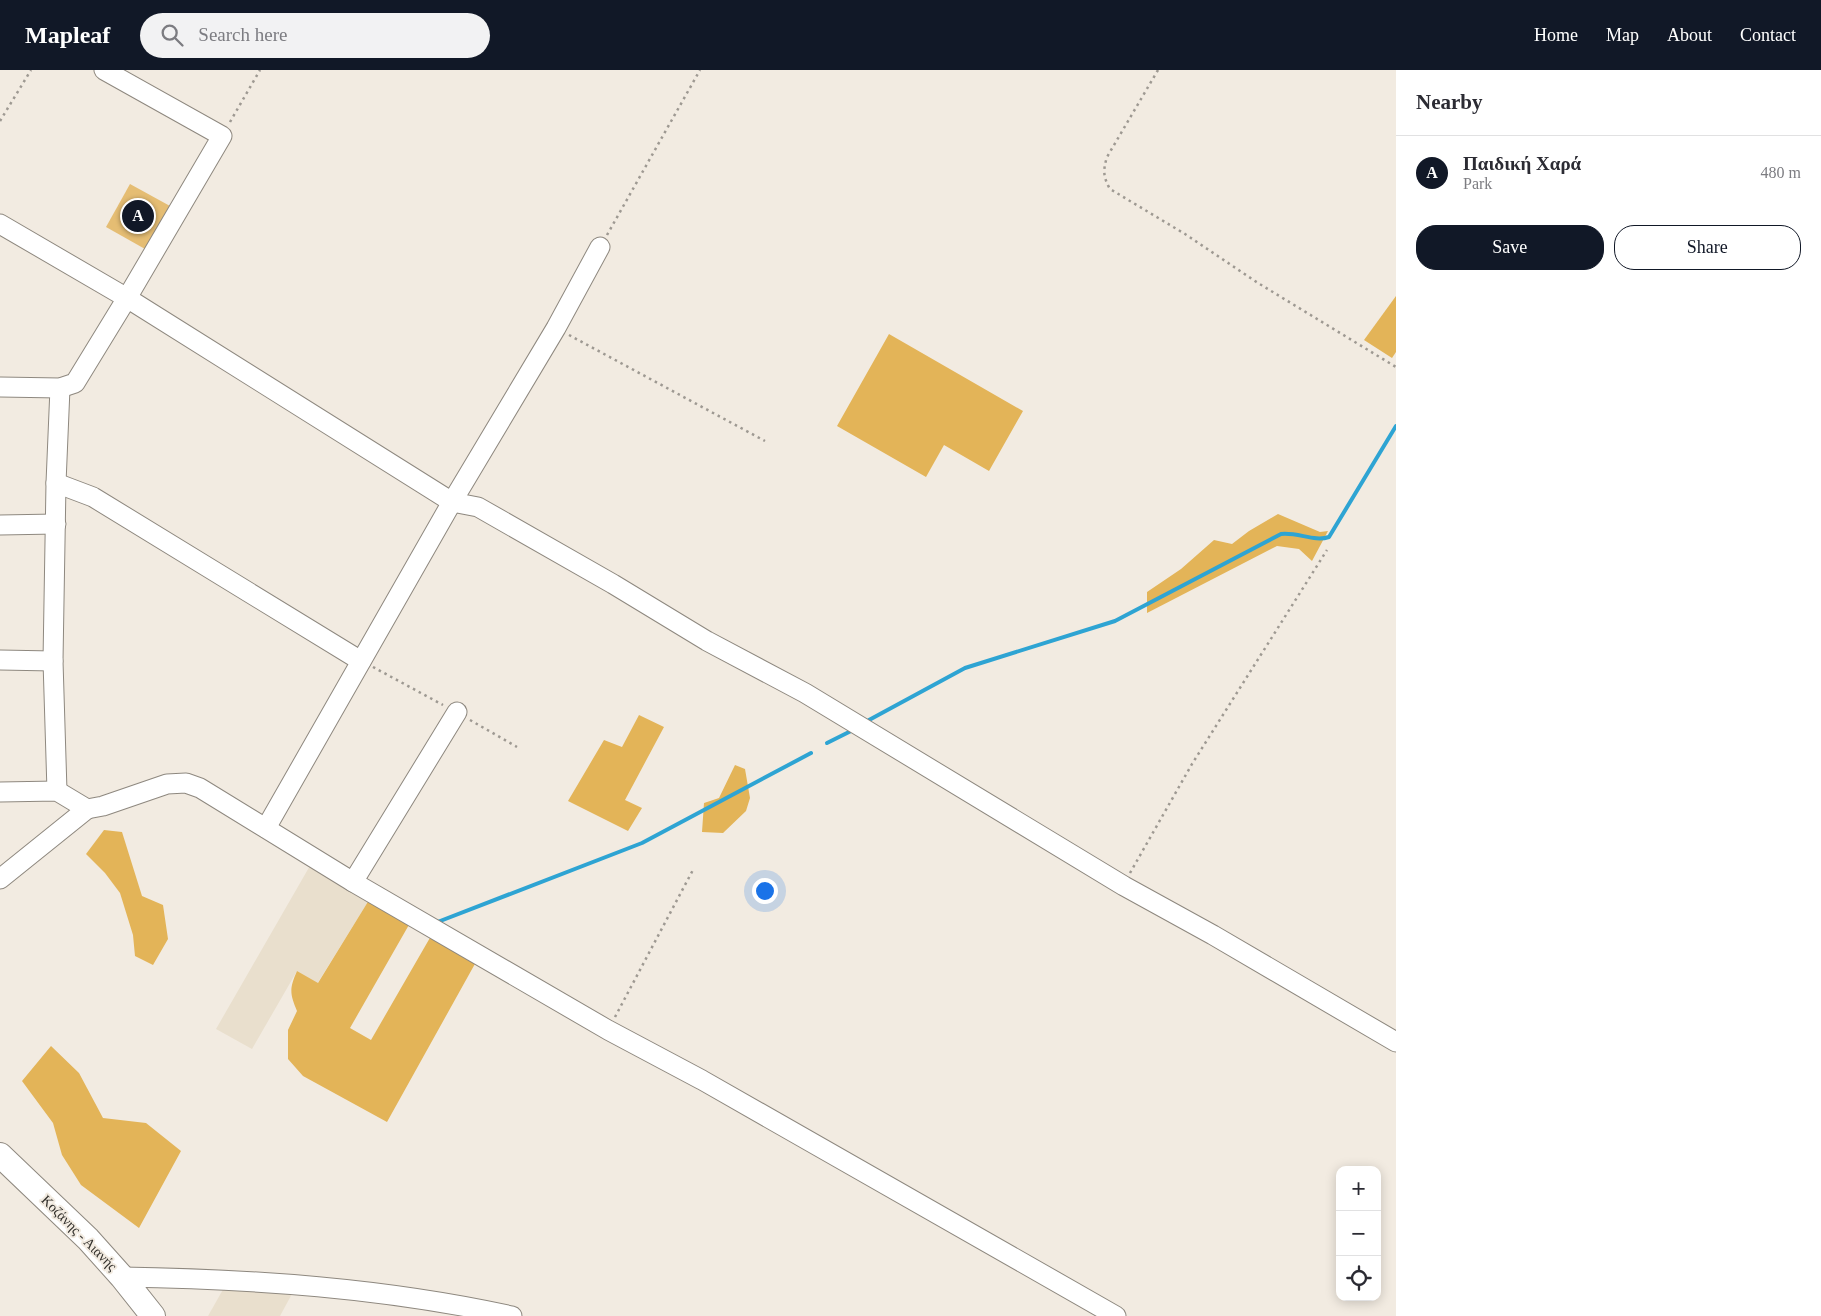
<!DOCTYPE html>
<meta charset="utf-8">
<style>
:root{--surface:#fff;--page:#f2f2f3;--text:#2b2b33;--muted:#7c7c81;--line:#e1e1e2;--accent:#111827}
body{margin:0;font-family:Georgia,serif;background:var(--page);color:var(--text)}
.controls{position:absolute;right:15px;bottom:15px;display:grid;overflow:hidden;border-radius:10px;box-shadow:0 2px 12px #0003}
.controls button{width:45px;height:45px;display:grid;place-items:center;padding:0;border:0;border-bottom:1px solid var(--line);background:var(--surface);color:var(--text);font:25px sans-serif}
.you{position:absolute;left:764px;top:820px;width:18px;height:18px;margin:-12px;border:4px solid #fff;border-radius:50%;background:#1a73e8;box-shadow:0 0 0 8px #1a73e833}
.badge{display:grid;place-items:center;width:32px;height:32px;border-radius:50%;background:var(--accent);color:#fff;font-size:16px;font-weight:700}
.pin{position:absolute;translate:-50% -50%;border:2px solid #fff;box-shadow:0 1px 5px #0006}
.list{margin:0;padding:0;list-style:none}
h2{display:flex;justify-content:space-between;align-items:center;height:65px;margin:0;padding:0 20px;font-size:21px}
h2 small{font-size:16px;font-weight:400;color:var(--muted)}
.list li{display:grid;grid-template-columns:32px 1fr auto;gap:15px;align-items:center;box-sizing:border-box;height:75px;padding:0 20px;border-top:1px solid var(--line)}
.list b{display:block;font-size:19px;white-space:nowrap}
.list p{margin:0;font-size:16px;white-space:nowrap;color:var(--muted)}
.list em{font-size:16px;font-style:normal;color:var(--muted)}
.actions{display:flex;gap:10px;padding:15px 20px}
.actions a{flex:1;padding:11px 0;border:1px solid var(--accent);border-radius:20px;text-align:center;font-size:18px;color:var(--accent)}
.actions .main{background:var(--accent);color:#fff}
.icon{flex:none;width:28px;height:28px;fill:none;stroke:currentColor;stroke-width:2;stroke-linecap:round;stroke-linejoin:round}
.map{position:relative;flex:none;width:1396px;height:1246px;overflow:hidden}
header{display:flex;align-items:center;gap:30px;box-sizing:border-box;height:70px;padding:0 25px;background:var(--accent);color:#fff}
header strong{font-size:24px}
nav{display:flex;gap:28px;margin-inline-start:auto;font-size:18px}
.search{width:350px;height:45px;background:var(--page);display:flex;align-items:center;gap:12px;box-sizing:border-box;padding:0 18px;border-radius:28px;color:var(--muted);font-size:19px}
main{display:flex}
aside{flex:1;background:var(--surface)}
.map>svg:first-child{display:block}
.built{fill:#e9dfcd}
.green{fill:#e5bd73}
.forest{fill:#e3b458}
.lines{fill:none;stroke-linecap:round;stroke-linejoin:round}
.stream{stroke:#2ea4d3;stroke-width:4}
.minor-casing{stroke:#8e887f;stroke-width:21}
.major-casing{stroke:#8e887f;stroke-width:26}
.path{stroke:#9e9992;stroke-width:2.5;stroke-dasharray:2.5 4;stroke-linecap:butt}
.minor{stroke:#fff;stroke-width:19}
.major{stroke:#fff;stroke-width:24}
.labels{text-anchor:middle;dominant-baseline:central;stroke-width:4;stroke-linejoin:round;paint-order:stroke}
.street-label{font-size:14px;fill:#312f2b;stroke:#f2ebe1}
</style>
<header>
<strong>Mapleaf</strong>
<div class="search"><svg class="icon" aria-label="search" viewBox="0 0 24 24"><circle cx="10" cy="10" r="6"/><path d="M15 15l6 6"/></svg>Search here</div>
<nav><a>Home</a><a>Map</a><a>About</a><a>Contact</a></nav>
</header>
<main>
<div class="map">
<svg width="1396" height="1246" viewBox="0 0 1396 1246">
<rect width="100%" height="100%" fill="#f2ebe1"/>
<g class="built">
<polygon points="311,794 369,830 317,914 297,901 252,979 216,959"/>
<polygon points="225,1216 293,1222 280,1246 208,1246"/>
</g>
<polygon class="green" points="130,114 170,136 145,179 106,157"/>
<g class="forest">
<polygon points="1396,226 1396,282 1392,288 1364,270"/>
<polygon points="889,264 1023,341 989,401 944,375 926,407 837,356"/>
<polygon points="1278,444 1320,462 1328,461 1312,491 1299,479 1277,476 1147,543 1147,522 1181,499 1214,470 1232,474 1249,461"/>
<polygon points="639,645 664,657 625,730 642,738 628,761 568,731 604,670 622,677"/>
<polygon points="735,695 745,699 750,728 746,741 723,763 702,762 704,733 719,728"/>
<polygon points="104,760 122,762 142,826 163,835 168,869 153,895 135,886 133,865 120,823 105,803 86,784"/>
<path d="M369 830 410 853 350 958 371 970 431 866 476 892 387 1052 303 1006 288 989V960L297 941C290 924 289 919 297 901L318 913Z"/>
<polygon points="51,976 79,1003 103,1048 146,1053 181,1081 139,1158 81,1115 62,1085 53,1053 22,1011"/>
</g>
<g class="lines">
<g class="stream">
<path d="M869 650 965 598 1115 551 1281 464C1298 462 1314 472 1329 467L1396 356"/>
<polyline points="827,673 853,660"/>
<polyline points="435,853 642,773 811,683"/>
</g>
<g class="minor-casing">
<g id="minor">
<polyline points="0,154 127,228 452,432 478,437 613,514 707,571 805,623 1124,816 1213,865 1396,972"/>
<polyline points="0,317 60,318 75,313 127,228 222,66 104,0"/>
<polyline points="56,413 93,427 361,591"/>
<polyline points="0,455 56,454"/>
<polyline points="0,590 53,591"/>
<polyline points="57,721 53,591 56,413 60,318"/>
<polyline points="0,722 57,721 87,739 103,736 167,714 186,713 200,718 353,812 608,960 702,1010 1116,1246"/>
<polyline points="266,758 452,432 556,258 600,177"/>
<polyline points="0,809 87,739"/>
<polyline points="353,812 457,642"/>
<path d="M122 1207C253 1209 384 1218 512 1246"/>
</g>
</g>
<g class="major-casing">
<polyline id="major" points="0,1085 88,1169 122,1207 153,1246"/>
</g>
<g class="path">
<path d="M1158 0 1107 87C1103 100 1103 107 1110 119L1185 164 1258 213 1396 297"/>
<polyline points="0,51 31,0"/>
<polyline points="230,52 260,0"/>
<polyline points="607,165 700,0"/>
<polyline points="569,265 765,371"/>
<polyline points="373,597 443,635"/>
<polyline points="470,650 517,677"/>
<polyline points="1130,803 1192,694 1327,480"/>
<polyline points="615,947 694,798"/>
</g>
<use href="#minor" class="minor"/>
<use href="#major" class="major"/>
</g>
<g class="labels">
<g class="street-label">
<text transform="translate(79 1163) rotate(45)">Κοζάνης - Αιανής</text>
</g>
</g>
</svg>
<div class="controls">
<button>+</button>
<button>−</button>
<button><svg class="icon" aria-label="locate" viewBox="0 0 24 24"><circle cx="12" cy="12" r="6"/><path d="M12 2v4M12 18v4M2 12h4M18 12h4"/></svg></button>
</div>
<div class="you"></div>
<div class="pin badge" style="left:138px;top:146px">A</div>
</div>
<aside>
<h2>Nearby<small></small></h2>
<ul class="list">
<li><span class="badge">A</span><div><b>Παιδική Χαρά</b><p>Park</p></div><em>480 m</em></li>
</ul>
<div class="actions"><a class="main">Save</a><a>Share</a></div>
</aside>
</main>
